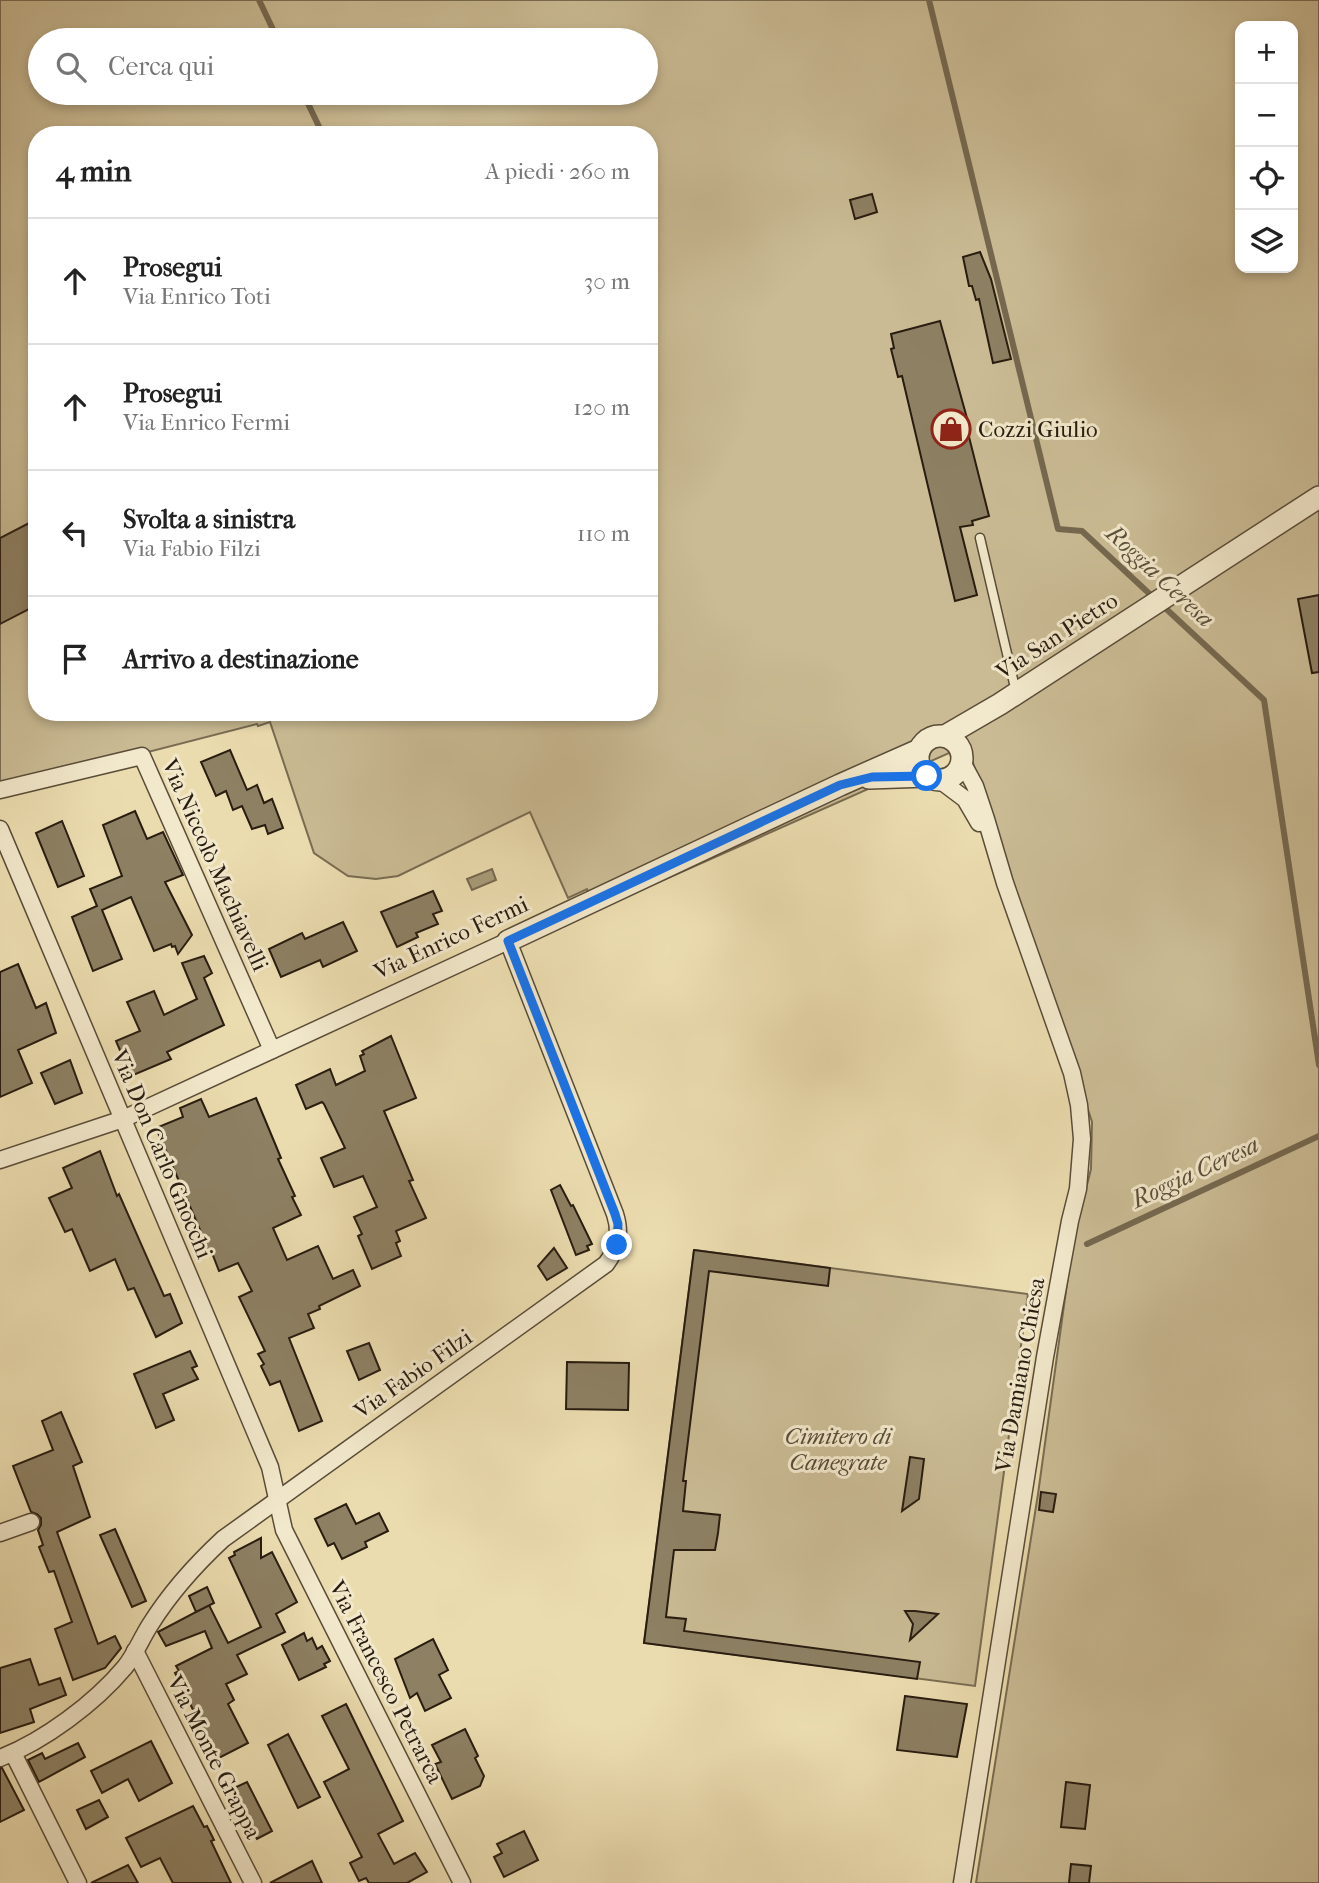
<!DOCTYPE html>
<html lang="it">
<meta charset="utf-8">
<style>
:root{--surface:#fff;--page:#f6f6f6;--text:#222;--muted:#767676;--line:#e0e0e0}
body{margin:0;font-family:"IM FELL French Canon",serif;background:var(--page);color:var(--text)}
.controls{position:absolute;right:21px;top:21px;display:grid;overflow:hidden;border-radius:14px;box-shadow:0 4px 10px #0003}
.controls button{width:63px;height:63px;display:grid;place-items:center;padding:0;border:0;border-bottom:2px solid var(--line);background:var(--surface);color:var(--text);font:35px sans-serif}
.stop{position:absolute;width:21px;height:21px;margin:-16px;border:5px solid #1a73e8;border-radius:50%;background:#fff}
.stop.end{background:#1a73e8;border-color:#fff;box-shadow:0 2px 7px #0008}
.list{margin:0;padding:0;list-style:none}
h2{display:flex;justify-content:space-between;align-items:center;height:91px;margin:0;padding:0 28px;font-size:30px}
h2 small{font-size:23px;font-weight:400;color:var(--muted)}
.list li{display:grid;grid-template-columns:46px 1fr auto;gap:21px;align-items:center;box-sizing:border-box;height:126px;padding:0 28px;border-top:2px solid var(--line)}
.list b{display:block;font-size:26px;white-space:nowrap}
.list p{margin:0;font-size:23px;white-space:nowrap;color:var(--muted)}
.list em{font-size:23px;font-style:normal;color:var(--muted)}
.icon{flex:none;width:38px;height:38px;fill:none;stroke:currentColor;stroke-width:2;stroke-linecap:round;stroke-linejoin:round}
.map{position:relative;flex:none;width:1319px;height:1883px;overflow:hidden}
.search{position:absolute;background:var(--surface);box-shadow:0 4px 10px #0003;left:28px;top:28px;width:630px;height:77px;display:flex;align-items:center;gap:18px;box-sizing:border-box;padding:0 24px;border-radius:38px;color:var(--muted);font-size:26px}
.panel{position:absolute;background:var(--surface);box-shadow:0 4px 10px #0003;left:28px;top:126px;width:630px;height:595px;border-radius:28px}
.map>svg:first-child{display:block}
.green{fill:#cabb94;stroke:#796c52;stroke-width:2;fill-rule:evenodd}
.water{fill:#a99b79;stroke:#75684f;stroke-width:2}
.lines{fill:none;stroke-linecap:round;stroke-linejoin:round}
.stream{stroke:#75684f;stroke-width:6}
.building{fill:#8d8063;stroke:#281c10;stroke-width:2}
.service-casing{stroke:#594c38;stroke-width:11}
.minor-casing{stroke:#594c38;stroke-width:19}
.tertiary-casing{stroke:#594c38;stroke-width:24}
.service{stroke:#f2e8cb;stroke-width:8}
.minor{stroke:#f2e8cb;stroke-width:16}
.tertiary{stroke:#f2e8cb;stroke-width:21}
.route{stroke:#1a73e8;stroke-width:9}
.labels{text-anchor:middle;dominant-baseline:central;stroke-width:6;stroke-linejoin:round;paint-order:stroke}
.poi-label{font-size:23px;fill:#281c10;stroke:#f2e8cb;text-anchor:start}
.street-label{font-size:23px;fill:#281c10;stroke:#f2e8cb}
.park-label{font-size:23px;font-style:italic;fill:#594c38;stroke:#f2e8cb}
.water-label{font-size:24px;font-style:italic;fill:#5c4f3a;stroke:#f2e8cb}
</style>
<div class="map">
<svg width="1319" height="1883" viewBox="0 0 1319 1883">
<rect width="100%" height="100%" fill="#ebdcaf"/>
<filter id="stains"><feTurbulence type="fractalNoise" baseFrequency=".00286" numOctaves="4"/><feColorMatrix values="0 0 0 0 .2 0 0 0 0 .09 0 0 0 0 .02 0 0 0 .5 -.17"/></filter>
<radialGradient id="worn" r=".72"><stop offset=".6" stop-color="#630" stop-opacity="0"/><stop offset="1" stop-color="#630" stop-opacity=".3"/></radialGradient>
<g class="green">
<path d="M0 0H1319V1883H976L1038 1494 1073 1240 1091 1169 1092 1122 967 745 596 910 587 889 568 898 530 812 398 876 376 879 348 876 314 853 270 722 258 726 257 724 0 790ZM1240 26H1293V268H1240ZM40 40H646V93H40ZM37 135H649V712H37Z"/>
<polygon points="694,1250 1028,1294 975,1686 644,1643"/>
</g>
<polygon class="water" points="492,869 496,880 472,890 467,879"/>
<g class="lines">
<g class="stream">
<polyline points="259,0 278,40"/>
<polyline points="929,0 1058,529 1082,531 1154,598"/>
<polyline points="303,93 323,135"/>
<polyline points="1162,605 1264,700 1319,1065"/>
<polyline points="1087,1244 1319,1136"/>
</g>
</g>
<g class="building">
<polygon points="872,194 877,212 855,219 850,200"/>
<polygon points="980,252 991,279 1011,359 993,363 979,299 976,300 972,286 969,286 963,257"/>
<polygon points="940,321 970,429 967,429 989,516 972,521 973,525 960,527 977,595 955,601 902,376 898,377 891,349 894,348 891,334"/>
<polygon points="37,519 37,605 0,624 0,538"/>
<polygon points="1319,595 1319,672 1312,673 1298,599"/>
<polygon points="230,750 247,790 257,785 264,803 272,799 283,828 268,834 265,825 252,829 242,806 233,810 226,791 216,796 201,762"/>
<polygon points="135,811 147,839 163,832 183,875 165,882 192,935 178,954 175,946 172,947 171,944 154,951 131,897 102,910 122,959 93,971 72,917 97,906 90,889 122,876 103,825"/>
<polygon points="62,821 84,876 58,887 36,833"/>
<polygon points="433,891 442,911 433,914 438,924 416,933 418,937 397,947 381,912"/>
<polygon points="343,922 357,951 323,967 320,960 281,977 269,949 302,933 305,939"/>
<polygon points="204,956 212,973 204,978 224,1025 167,1052 171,1059 131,1076 116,1041 140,1031 127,1002 154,991 164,1015 197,999 182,963"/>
<polygon points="18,964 36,1008 46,1003 56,1033 18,1050 32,1083 0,1097 0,972"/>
<polygon points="391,1036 416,1098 384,1111 413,1180 409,1181 426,1218 396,1231 400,1241 396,1243 401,1256 372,1269 358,1236 362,1234 354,1217 377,1207 363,1176 334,1187 321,1158 345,1148 324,1104 322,1102 306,1109 296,1085 330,1069 336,1085 365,1071 360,1056 364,1054 362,1051"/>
<polygon points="70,1060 82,1093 55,1104 41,1073"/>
<polygon points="256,1098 281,1158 278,1159 295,1196 292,1197 301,1215 273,1228 287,1260 318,1246 333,1279 353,1270 360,1286 319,1306 320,1309 308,1314 314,1328 289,1338 322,1421 299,1431 280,1381 270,1385 261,1366 264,1364 258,1354 265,1351 239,1297 252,1291 238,1263 219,1271 212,1253 208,1255 201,1240 204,1239 156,1128 183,1117 180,1108 201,1099 209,1117"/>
<polygon points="100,1151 117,1196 119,1194 164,1296 170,1294 182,1323 156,1337 134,1288 128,1290 115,1259 90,1271 72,1229 65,1232 49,1198 72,1188 63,1168"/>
<polygon points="560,1185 571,1206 573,1205 592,1244 587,1246 589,1250 576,1255 551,1190"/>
<polygon points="554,1248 567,1268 547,1280 538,1266"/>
<polygon points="694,1250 830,1268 828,1286 709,1271 683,1481 686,1481 683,1511 720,1515 718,1533 715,1550 674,1550 666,1617 686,1619 684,1631 920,1662 917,1679 644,1643"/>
<polygon points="369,1343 380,1370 359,1380 347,1351"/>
<polygon points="190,1351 197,1366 192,1368 198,1379 163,1394 174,1420 156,1428 134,1374"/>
<polygon points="567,1362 629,1363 628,1410 566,1409"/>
<polygon points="61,1412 82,1462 73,1466 90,1517 57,1532 98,1644 115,1636 121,1648 105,1668 73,1680 55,1629 72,1622 54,1571 49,1572 39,1547 43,1545 38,1530 41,1525 41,1518 37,1514 31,1512 13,1466 53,1450 42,1421"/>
<polygon points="910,1457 924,1459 919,1499 902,1511"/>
<polygon points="1041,1492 1056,1494 1053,1512 1039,1510"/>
<polygon points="346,1504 356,1524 379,1513 388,1531 365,1542 367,1547 342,1559 334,1543 328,1546 315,1519"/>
<polygon points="115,1529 146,1601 132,1607 100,1535"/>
<polygon points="261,1538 261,1558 272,1552 297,1602 276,1614 285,1632 237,1655 247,1674 226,1684 234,1700 228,1704 248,1743 217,1759 175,1673 179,1671 176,1666 212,1648 205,1631 166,1646 158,1632 209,1605 228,1643 261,1627 229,1558 235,1555 234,1552"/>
<polygon points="207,1587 214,1603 196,1612 189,1596"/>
<polygon points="905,1611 915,1611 938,1614 910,1640 913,1624"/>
<polygon points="304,1633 307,1641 312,1638 317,1649 322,1646 330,1661 324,1664 326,1667 299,1680 282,1645"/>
<polygon points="433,1639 448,1670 439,1675 451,1698 425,1711 417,1693 410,1698 395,1659"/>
<polygon points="30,1659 39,1685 60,1678 66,1695 30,1709 34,1722 0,1733 0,1668"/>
<polygon points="905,1696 967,1704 957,1757 897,1750"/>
<polygon points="346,1704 403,1821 378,1834 394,1864 415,1853 427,1872 407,1883 369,1883 366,1878 359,1881 350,1863 362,1857 324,1782 349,1769 322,1716"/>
<polygon points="465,1729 478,1756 475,1758 484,1776 480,1786 452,1799 435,1764 441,1762 432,1745"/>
<polygon points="288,1734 320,1797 298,1808 268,1745"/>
<polygon points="151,1741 172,1783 139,1801 128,1779 102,1793 91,1771"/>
<polygon points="78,1743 85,1757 39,1782 28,1760 42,1753 45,1759"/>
<polygon points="0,1768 2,1768 24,1810 0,1822"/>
<polygon points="247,1782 272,1831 257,1839 232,1789"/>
<polygon points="1066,1782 1090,1785 1085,1829 1061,1827"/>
<polygon points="99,1800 108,1817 86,1829 77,1810"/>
<polygon points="193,1806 204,1827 207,1826 214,1840 211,1841 231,1883 173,1883 160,1858 141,1867 126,1838"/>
<polygon points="524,1831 538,1860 504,1877 494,1857 502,1853 497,1844"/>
<polygon points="312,1861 322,1883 270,1883"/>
<polygon points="1071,1864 1091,1866 1089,1883 1069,1883"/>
<polygon points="128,1865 138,1883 91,1883"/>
</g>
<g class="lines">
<g class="service-casing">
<polyline id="service" points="980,538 1016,692"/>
</g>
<g class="minor-casing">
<g id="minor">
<polyline points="941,781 965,799 979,823"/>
<polyline points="0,790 142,756 272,1050"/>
<polyline points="0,829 270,1467 284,1530 462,1883"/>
<path d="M0 1160 123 1119 508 941 615 1214C621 1233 618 1248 606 1264L223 1539C195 1565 170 1593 150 1625 141 1639 135 1655 125 1667 95 1703 44 1741 0 1758"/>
<polyline points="0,1533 31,1522"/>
<polyline points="135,1651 253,1883"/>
<polyline points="13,1753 78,1883"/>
<polyline points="962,1883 1045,1357 1070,1221 1078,1189 1082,1139 1079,1105 1072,1073 1005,883 986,819 975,786 962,762"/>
</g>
</g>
<g class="tertiary-casing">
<g id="tertiary">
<circle cx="940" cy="758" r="22"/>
<polyline points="945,736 1000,704 1319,497"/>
<polyline points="869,778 927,776"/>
<polyline points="508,941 840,785 919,750"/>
</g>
</g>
<use href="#service" class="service"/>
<use href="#minor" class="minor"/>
<use href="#tertiary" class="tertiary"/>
</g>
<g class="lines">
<polyline class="route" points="617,1245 618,1224 615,1214 508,941 840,785 872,777 927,776"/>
</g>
<defs>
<g id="shop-ring" transform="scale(2.0125)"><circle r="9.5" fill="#f2e8cb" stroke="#8f2418" stroke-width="1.5"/><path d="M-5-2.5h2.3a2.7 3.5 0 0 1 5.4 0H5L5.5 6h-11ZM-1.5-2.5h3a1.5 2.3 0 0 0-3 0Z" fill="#8f2418"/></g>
</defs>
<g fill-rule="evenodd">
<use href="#shop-ring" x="951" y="429"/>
</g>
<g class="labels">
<g class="poi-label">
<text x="978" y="429">Cozzi Giulio</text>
</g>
<g class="street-label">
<text transform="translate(1057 636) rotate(-33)">Via San Pietro</text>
<text transform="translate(215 865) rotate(66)">Via Niccolò Machiavelli</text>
<text transform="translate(451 938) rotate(-25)">Via Enrico Fermi</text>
<text transform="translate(162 1154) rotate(67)">Via Don Carlo Gnocchi</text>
<text transform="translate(413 1374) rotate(-35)">Via Fabio Filzi</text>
<text transform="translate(1020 1375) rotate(-80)">Via Damiano Chiesa</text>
<text transform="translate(386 1682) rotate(63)">Via Francesco Petrarca</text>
<text transform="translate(214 1757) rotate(63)">Via Monte Grappa</text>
</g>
<g class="park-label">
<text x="838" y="1436">Cimitero di<tspan x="838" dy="26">Canegrate</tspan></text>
</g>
<g class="water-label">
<text transform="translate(1160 576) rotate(43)">Roggia Ceresa</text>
<text transform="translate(1195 1172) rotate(-25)">Roggia Ceresa</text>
</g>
</g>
<rect width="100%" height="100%" filter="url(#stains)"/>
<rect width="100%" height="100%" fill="url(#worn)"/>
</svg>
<div class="controls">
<button>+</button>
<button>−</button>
<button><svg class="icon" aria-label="locate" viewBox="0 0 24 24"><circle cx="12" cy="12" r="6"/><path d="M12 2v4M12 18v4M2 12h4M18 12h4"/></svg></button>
<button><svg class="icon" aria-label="layers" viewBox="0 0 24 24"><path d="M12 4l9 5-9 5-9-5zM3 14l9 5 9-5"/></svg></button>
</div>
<div class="stop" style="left:927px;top:776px"></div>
<div class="stop end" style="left:617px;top:1245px"></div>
<div class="search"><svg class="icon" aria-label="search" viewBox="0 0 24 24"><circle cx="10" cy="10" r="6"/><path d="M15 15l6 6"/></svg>Cerca qui</div>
<section class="panel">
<h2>4 min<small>A piedi · 260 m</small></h2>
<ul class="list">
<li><svg class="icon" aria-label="ahead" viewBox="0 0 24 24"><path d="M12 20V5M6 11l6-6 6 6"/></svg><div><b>Prosegui</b><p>Via Enrico Toti</p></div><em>30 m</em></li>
<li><svg class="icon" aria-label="ahead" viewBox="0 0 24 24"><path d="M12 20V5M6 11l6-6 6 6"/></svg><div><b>Prosegui</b><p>Via Enrico Fermi</p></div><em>120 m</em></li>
<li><svg class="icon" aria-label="left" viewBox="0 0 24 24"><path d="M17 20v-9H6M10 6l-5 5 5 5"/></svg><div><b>Svolta a sinistra</b><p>Via Fabio Filzi</p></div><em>110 m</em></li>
<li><svg class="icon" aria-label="arrive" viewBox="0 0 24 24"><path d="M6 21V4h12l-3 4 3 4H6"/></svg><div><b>Arrivo a destinazione</b></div></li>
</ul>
</section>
</div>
